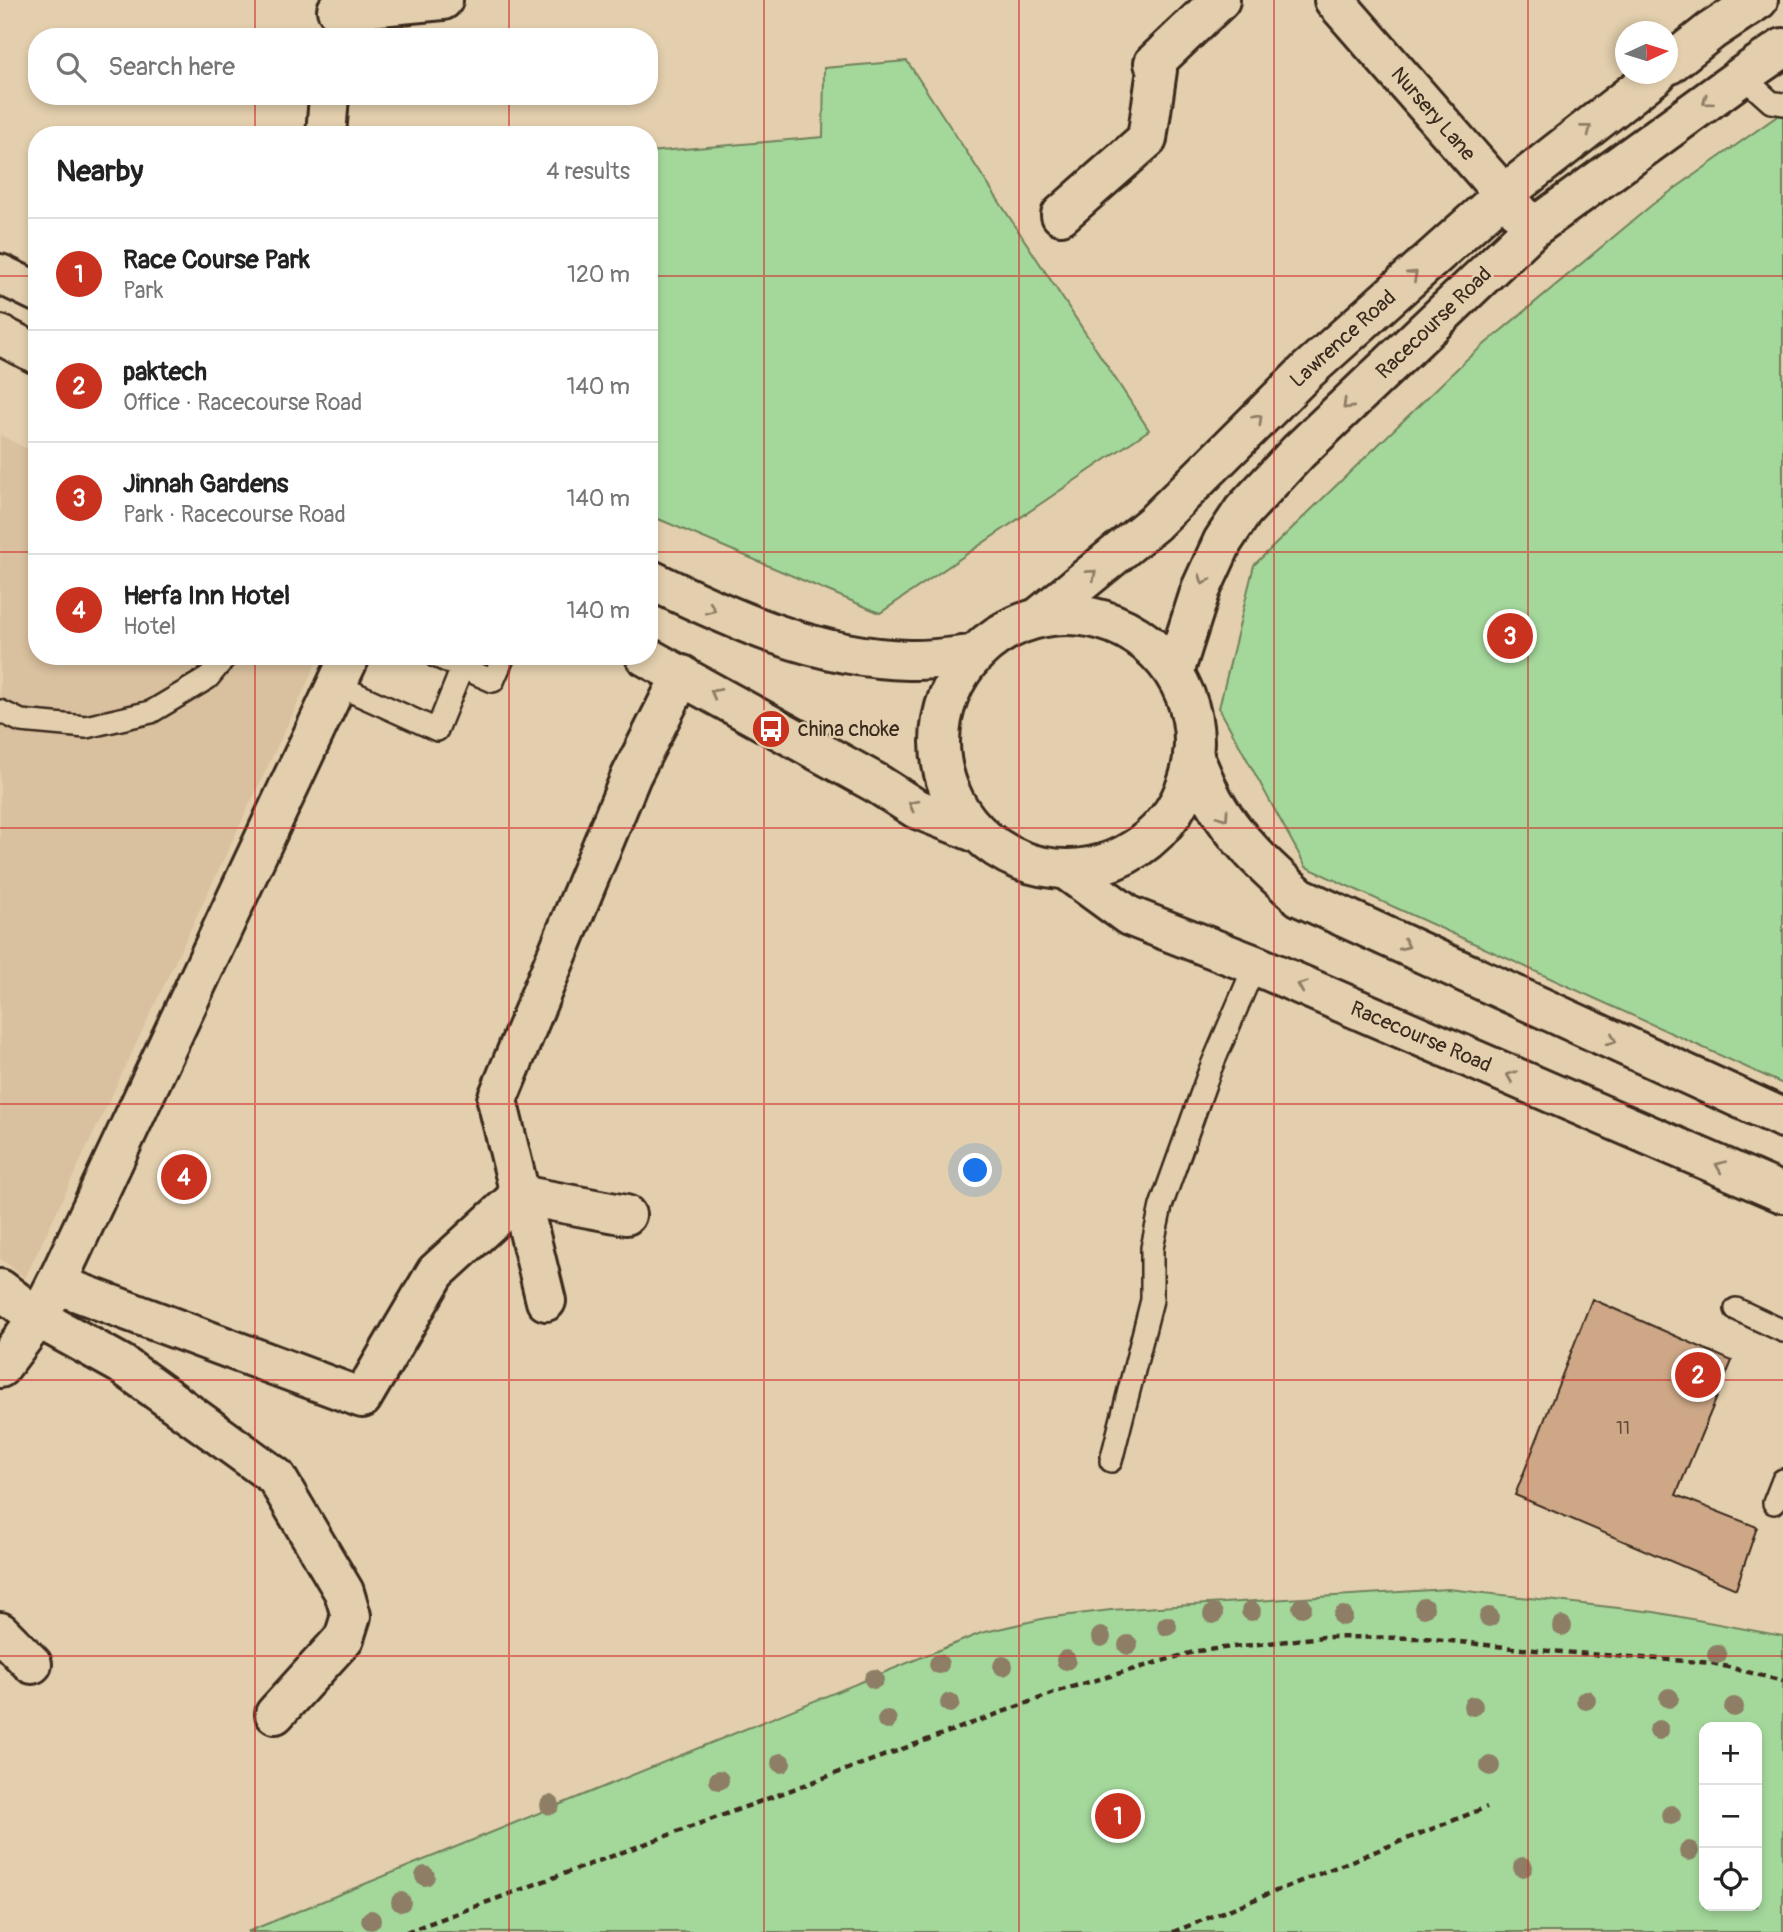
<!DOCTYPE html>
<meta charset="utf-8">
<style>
:root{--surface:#fff;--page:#f2f2f2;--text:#222;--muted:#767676;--line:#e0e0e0;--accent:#c8321e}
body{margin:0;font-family:Pangolin,sans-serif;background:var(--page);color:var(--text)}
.controls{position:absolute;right:21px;bottom:21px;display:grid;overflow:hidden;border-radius:14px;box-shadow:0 4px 10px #0003}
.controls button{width:63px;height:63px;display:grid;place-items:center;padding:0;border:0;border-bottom:2px solid var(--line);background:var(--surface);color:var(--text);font:35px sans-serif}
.compass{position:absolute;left:1615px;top:21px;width:63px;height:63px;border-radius:50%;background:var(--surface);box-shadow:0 4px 10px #0003;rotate:86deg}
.you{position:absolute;left:976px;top:1171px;width:24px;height:24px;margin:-18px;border:5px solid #fff;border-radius:50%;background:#1a73e8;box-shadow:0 0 0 10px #1a73e833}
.badge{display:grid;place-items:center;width:46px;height:46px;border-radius:50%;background:var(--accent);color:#fff;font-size:23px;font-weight:700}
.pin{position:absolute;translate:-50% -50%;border:4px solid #fff;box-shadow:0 2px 7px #0006}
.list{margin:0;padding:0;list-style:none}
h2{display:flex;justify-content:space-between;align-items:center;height:91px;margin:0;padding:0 28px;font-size:30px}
h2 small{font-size:23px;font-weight:400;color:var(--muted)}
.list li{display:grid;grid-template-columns:46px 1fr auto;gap:21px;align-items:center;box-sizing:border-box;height:112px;padding:0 28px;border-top:2px solid var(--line)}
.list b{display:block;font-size:26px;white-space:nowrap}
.list p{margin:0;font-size:23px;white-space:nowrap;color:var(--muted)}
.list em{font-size:23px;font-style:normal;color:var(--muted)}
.icon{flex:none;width:38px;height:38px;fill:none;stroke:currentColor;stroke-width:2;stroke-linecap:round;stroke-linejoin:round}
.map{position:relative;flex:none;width:1783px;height:1932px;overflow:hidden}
.search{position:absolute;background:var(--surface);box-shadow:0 4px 10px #0003;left:28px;top:28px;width:630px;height:77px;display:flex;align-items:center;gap:18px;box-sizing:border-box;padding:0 24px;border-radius:28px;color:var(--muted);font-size:26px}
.panel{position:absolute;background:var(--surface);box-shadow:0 4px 10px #0003;left:28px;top:126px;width:630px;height:539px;border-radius:28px}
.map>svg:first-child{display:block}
.built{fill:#d9c09e}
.green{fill:#a4d89b;stroke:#70815c;stroke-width:2;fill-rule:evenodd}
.building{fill:#cda786;stroke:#3b2a1e;stroke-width:2}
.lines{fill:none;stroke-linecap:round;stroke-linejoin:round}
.lane-casing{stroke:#3b2a1e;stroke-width:26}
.street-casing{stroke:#3b2a1e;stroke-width:44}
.secondary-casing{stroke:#3b2a1e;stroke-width:44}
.path{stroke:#3b2a1e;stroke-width:4.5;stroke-dasharray:7 5;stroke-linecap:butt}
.lane{stroke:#e3cfad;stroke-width:21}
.street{stroke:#e3cfad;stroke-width:38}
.secondary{stroke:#e3cfad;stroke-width:38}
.tree{fill:#8d7e65}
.oneway{stroke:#8f7c66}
.grid{fill:none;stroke:#d62828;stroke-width:2;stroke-opacity:0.55}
.labels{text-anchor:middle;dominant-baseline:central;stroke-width:5;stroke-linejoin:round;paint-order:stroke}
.number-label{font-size:18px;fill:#604938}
.street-label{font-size:21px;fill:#3b2a1e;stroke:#e3cfad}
.poi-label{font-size:21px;fill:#3b2a1e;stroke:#e3cfad;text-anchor:start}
</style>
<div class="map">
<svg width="1783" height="1932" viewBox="0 0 1783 1932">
<rect width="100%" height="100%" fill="#e3cfad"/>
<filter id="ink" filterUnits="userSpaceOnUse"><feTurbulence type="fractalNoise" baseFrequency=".0143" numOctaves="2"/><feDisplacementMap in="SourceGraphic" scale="14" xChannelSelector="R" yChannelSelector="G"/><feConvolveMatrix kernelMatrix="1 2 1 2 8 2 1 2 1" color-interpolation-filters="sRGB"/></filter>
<g filter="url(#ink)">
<polygon class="built" points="0,435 37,454 37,656 320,656 25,1278 0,1258"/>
<g class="green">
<polygon points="907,61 1149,430 880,613 649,515 649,152 823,137 824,68"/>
<polygon points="1783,112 1783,1084 1306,867 1219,708 1254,565 1467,359 1653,204"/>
<path d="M1448 1589 1654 1612 1783 1636V1932H247L981 1633 1046 1618 1111 1610ZM1704 1727H1757V1906H1704Z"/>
</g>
<polygon class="building" points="1592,1299 1732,1361 1676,1495 1757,1527 1736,1589 1515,1495"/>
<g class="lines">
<g class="lane-casing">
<g id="lane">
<polyline points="1742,76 1771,102 1783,104"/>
<polyline points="435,656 493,681 504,656"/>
<polyline points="337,685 437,730 462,668"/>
<polyline points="0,711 21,721 86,727 151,712 208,678 226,656"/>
<polyline points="1736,1309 1783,1331"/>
<polyline points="1111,1461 1152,1300 1152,1248 1161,1206 1210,1070 1255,965"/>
<polyline points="1774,1503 1783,1480"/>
</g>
</g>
<g class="street-casing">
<g id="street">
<polyline points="1334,0 1533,228"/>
<polyline points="337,10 443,0"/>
<polyline points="326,135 329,96"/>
<polyline points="1061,215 1147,139 1157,70 1154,63 1220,0"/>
<polyline points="56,1284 362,1398 436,1272 520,1195 626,1215"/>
<polyline points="0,1289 38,1318 121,1364 276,1477 344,1592 351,1616 344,1638 275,1714"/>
<polyline points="546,1301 497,1100 631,776 682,675"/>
<polyline points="0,1368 38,1318 56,1284 350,656"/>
<polyline points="0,1632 32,1664"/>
</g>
</g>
<g class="secondary-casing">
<g id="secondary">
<polyline points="1668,65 1711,31 1758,0"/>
<polyline points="0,274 37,292"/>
<polyline points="0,335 37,354"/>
<path d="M649 579C731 619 816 658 909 660 930 661 952 657 973 655"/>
<circle cx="1067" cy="742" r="127"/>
<polyline points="1039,617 1154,523 1308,370 1503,195 1657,74"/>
<polyline points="645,656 876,783 915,808 975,832"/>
<polyline points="1174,673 1201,589 1223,541 1243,511 1298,452 1533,228 1742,76 1783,48"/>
<path d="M1193 755C1200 770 1206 786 1213 800 1235 839 1267 868 1300 897L1783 1118"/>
<polyline points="1066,870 1129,916 1255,965 1783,1193"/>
</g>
</g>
<g class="path">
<polyline points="406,1932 1065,1689 1197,1651 1323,1637 1425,1638 1522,1649 1712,1663 1783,1681"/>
<polyline points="1173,1932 1487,1807"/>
</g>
<use href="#lane" class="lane"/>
<use href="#street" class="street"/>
<use href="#secondary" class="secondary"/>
</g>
<g class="tree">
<circle cx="1302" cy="1607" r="10"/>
<circle cx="1424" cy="1608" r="10"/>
<circle cx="1251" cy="1611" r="10"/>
<circle cx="1213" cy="1614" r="10"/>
<circle cx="1343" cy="1616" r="10"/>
<circle cx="1489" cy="1617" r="10"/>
<circle cx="1167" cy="1626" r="10"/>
<circle cx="1562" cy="1626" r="10"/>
<circle cx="1101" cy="1637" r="10"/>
<circle cx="1128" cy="1645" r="10"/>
<circle cx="1717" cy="1654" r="10"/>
<circle cx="1066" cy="1660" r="10"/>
<circle cx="939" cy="1664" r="10"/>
<circle cx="1003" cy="1666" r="10"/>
<circle cx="874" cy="1679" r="10"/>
<circle cx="1669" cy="1698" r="10"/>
<circle cx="1586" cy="1700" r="10"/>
<circle cx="950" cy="1703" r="10"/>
<circle cx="1473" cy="1706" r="10"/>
<circle cx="1734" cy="1707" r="10"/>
<circle cx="887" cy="1720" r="10"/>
<circle cx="1659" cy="1730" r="10"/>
<circle cx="781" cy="1763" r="10"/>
<circle cx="1490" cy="1766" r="10"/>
<circle cx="719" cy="1780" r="10"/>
<circle cx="550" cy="1805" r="10"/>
<circle cx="1671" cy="1815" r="10"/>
<circle cx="1689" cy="1851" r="10"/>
<circle cx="1523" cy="1867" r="10"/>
<circle cx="425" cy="1876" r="10"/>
<circle cx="401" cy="1902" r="10"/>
<circle cx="371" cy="1920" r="10"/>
</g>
<defs><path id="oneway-chevron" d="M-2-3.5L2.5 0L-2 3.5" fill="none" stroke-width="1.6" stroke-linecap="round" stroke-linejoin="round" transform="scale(1.75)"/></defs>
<g class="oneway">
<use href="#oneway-chevron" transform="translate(1707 101) rotate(144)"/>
<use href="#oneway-chevron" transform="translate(1587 129) rotate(-38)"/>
<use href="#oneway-chevron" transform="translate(1413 275) rotate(-42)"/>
<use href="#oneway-chevron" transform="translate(1347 405) rotate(136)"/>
<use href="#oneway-chevron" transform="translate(1258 419) rotate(-45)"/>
<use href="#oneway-chevron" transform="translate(1092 574) rotate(-40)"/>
<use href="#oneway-chevron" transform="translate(1204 580) rotate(111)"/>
<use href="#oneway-chevron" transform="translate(711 609) rotate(23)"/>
<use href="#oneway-chevron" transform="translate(715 693) rotate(-151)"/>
<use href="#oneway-chevron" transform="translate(913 805) rotate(-152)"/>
<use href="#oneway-chevron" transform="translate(1224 816) rotate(56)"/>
<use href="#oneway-chevron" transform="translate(1405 945) rotate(25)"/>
<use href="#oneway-chevron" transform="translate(1302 986) rotate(-157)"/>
<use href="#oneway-chevron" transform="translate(1612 1040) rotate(25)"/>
<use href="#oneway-chevron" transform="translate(1511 1076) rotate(-157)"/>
<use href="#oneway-chevron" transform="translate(1720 1166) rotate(-157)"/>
</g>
</g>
<path class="grid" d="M255 0V37M509 0V37M764 0V1932M1019 0V1932M1274 0V1932M1528 0V1932M255 96V135M509 96V135M0 276H37M649 276H1783M0 552H37M649 552H1783M255 656V1932M509 656V1932M0 828H1783M0 1104H1783M0 1380H1783M0 1656H1783"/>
<defs>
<g id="bus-disc" transform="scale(2.0125)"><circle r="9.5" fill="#c8321e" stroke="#e3cfad"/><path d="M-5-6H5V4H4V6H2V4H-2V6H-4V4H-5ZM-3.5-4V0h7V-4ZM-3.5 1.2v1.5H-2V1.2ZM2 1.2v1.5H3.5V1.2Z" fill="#fff"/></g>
</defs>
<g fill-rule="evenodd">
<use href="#bus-disc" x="771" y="729"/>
</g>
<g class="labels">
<g class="number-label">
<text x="1623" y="1428">11</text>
</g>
<g class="street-label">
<text transform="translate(1433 114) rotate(49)">Nursery Lane</text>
<text transform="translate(1434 323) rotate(-44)">Racecourse Road</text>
<text transform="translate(1343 339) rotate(-42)">Lawrence Road</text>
<text transform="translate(1421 1037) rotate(23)">Racecourse Road</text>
</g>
<g class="poi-label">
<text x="798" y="729">china choke</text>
</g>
</g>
</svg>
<div class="controls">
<button>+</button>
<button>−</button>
<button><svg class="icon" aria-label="locate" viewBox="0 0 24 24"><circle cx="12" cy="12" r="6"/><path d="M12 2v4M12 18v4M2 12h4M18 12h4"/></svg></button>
</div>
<svg class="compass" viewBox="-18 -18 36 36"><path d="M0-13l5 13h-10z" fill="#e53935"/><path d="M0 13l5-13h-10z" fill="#767676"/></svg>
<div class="you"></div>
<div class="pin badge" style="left:1118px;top:1816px">1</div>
<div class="pin badge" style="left:1698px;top:1375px">2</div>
<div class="pin badge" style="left:1510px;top:636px">3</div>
<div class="pin badge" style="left:184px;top:1177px">4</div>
<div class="search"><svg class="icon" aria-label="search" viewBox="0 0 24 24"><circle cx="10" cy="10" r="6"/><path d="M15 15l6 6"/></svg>Search here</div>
<section class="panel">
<h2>Nearby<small>4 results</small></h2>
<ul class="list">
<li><span class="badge">1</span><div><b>Race Course Park</b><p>Park</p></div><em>120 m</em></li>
<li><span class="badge">2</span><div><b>paktech</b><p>Office · Racecourse Road</p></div><em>140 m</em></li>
<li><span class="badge">3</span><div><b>Jinnah Gardens</b><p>Park · Racecourse Road</p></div><em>140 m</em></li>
<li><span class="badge">4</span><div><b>Herfa Inn Hotel</b><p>Hotel</p></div><em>140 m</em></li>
</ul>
</section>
</div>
